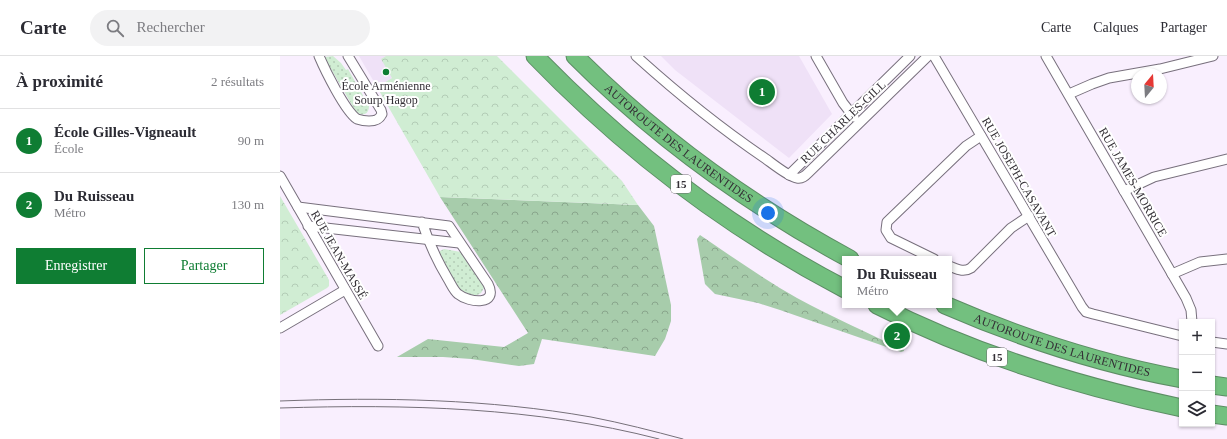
<!DOCTYPE html>
<html lang="fr">
<meta charset="utf-8">
<style>
:root{--surface:#fff;--page:#f2f2f3;--text:#2b2b33;--muted:#7c7c81;--line:#e1e1e2;--accent:#0f7d33}
body{margin:0;font-family:"Times New Roman",serif;background:var(--page);color:var(--text)}
.controls{position:absolute;right:12px;bottom:12px;display:grid;overflow:hidden;border-radius:0px;box-shadow:0 1px 3px #0004}
.controls button{width:36px;height:36px;display:grid;place-items:center;padding:0;border:0;border-bottom:1px solid var(--line);background:var(--surface);color:var(--text);font:20px sans-serif}
.compass{position:absolute;left:851px;top:12px;width:36px;height:36px;border-radius:50%;background:var(--surface);box-shadow:0 1px 3px #0004;rotate:18deg}
.you{position:absolute;left:488px;top:157px;width:14px;height:14px;margin:-10px;border:3px solid #fff;border-radius:50%;background:#1a73e8;box-shadow:0 0 0 6px #1a73e833}
.badge{display:grid;place-items:center;width:26px;height:26px;border-radius:50%;background:var(--accent);color:#fff;font-size:13px;font-weight:700}
.pin{position:absolute;translate:-50% -50%;border:2px solid #fff;box-shadow:0 1px 4px #0006}
.popup{position:absolute;left:562px;top:200px;width:110px;height:52px;box-sizing:border-box;display:grid;place-content:center;border-radius:0px;background:var(--surface);filter:drop-shadow(0 1px 3px #0005);font-size:13px;white-space:nowrap;color:var(--muted)}
.popup b{font-size:15px;color:var(--text)}
.popup::after{content:'';position:absolute;left:50%;top:100%;margin-left:-8px;border:8px solid transparent;border-top-color:var(--surface)}
.list{margin:0;padding:0;list-style:none}
h2{display:flex;justify-content:space-between;align-items:center;height:52px;margin:0;padding:0 16px;font-size:17px}
h2 small{font-size:13px;font-weight:400;color:var(--muted)}
.list li{display:grid;grid-template-columns:26px 1fr auto;gap:12px;align-items:center;box-sizing:border-box;height:64px;padding:0 16px;border-top:1px solid var(--line)}
.list b{display:block;font-size:15px;white-space:nowrap}
.list p{margin:0;font-size:13px;white-space:nowrap;color:var(--muted)}
.list em{font-size:13px;font-style:normal;color:var(--muted)}
.actions{display:flex;gap:8px;padding:12px 16px}
.actions a{flex:1;padding:9px 0;border:1px solid var(--accent);border-radius:0px;text-align:center;font-size:14px;color:var(--accent)}
.actions .main{background:var(--accent);color:#fff}
.icon{flex:none;width:22px;height:22px;fill:none;stroke:currentColor;stroke-width:2;stroke-linecap:round;stroke-linejoin:round}
.map{position:relative;flex:none;width:947px;height:383px;overflow:hidden}
header{display:flex;align-items:center;gap:24px;box-sizing:border-box;height:56px;padding:0 20px;background:var(--surface);border-bottom:1px solid var(--line)}
header strong{font-size:19px}
nav{display:flex;gap:22px;margin-inline-start:auto;font-size:14px}
.search{width:280px;height:36px;background:var(--page);display:flex;align-items:center;gap:10px;box-sizing:border-box;padding:0 14px;border-radius:22px;color:var(--muted);font-size:15px}
main{display:flex}
aside{flex:1;background:var(--surface)}
.map>svg:first-child{display:block}
.built{fill:#efe1f7}
.grass{fill:url(#grass-dots)}
.forest{fill:url(#forest-crowns)}
.park{fill:url(#park-crowns)}
.lines{fill:none;stroke-linecap:round;stroke-linejoin:round}
.minor-casing{stroke:#78707d;stroke-width:11}
.motorway-casing{stroke:#5d8d65;stroke-width:19}
.minor{stroke:#fff;stroke-width:9}
.motorway{stroke:#73c07f;stroke-width:17}
.tram{stroke:#767079;stroke-width:1}
.poi-dot{fill:#0f7d33;stroke:#fff;stroke-width:1.5}
.labels{text-anchor:middle;dominant-baseline:central;stroke-width:4;stroke-linejoin:round;paint-order:stroke}
.shield{fill:#fff;stroke:#706d72;stroke-width:1}
.shield-label{font-size:11px;font-weight:bold;fill:#332f35}
.poi-label{font-size:12px;fill:#332f35;stroke:#fff}
.street-label{font-size:12px;fill:#332f35;stroke:#fff}
</style>
<header>
<strong>Carte</strong>
<div class="search"><svg class="icon" aria-label="search" viewBox="0 0 24 24"><circle cx="10" cy="10" r="6"/><path d="M15 15l6 6"/></svg>Rechercher</div>
<nav><a>Carte</a><a>Calques</a><a>Partager</a></nav>
</header>
<main>
<aside>
<h2>À proximité<small>2 résultats</small></h2>
<ul class="list">
<li><span class="badge">1</span><div><b>École Gilles-Vigneault</b><p>École</p></div><em>90 m</em></li>
<li><span class="badge">2</span><div><b>Du Ruisseau</b><p>Métro</p></div><em>130 m</em></li>
</ul>
<div class="actions"><a class="main">Enregistrer</a><a>Partager</a></div>
</aside>
<div class="map">
<svg width="947" height="383" viewBox="0 0 947 383">
<defs>
<pattern id="grass-dots" width="8" height="8" patternUnits="userSpaceOnUse"><rect width="8" height="8" fill="#d0edd3"/><path d="M2 2h.1M6 6h.1" fill="none" stroke="#b3ccb6" stroke-width="1.8" stroke-linecap="round"/></pattern>
<pattern id="forest-crowns" width="20" height="18" patternUnits="userSpaceOnUse"><rect width="20" height="18" fill="#a7ccab"/><path d="M2 6a3 3 0 1 1 6 0M12 15a3 3 0 1 1 6 0" fill="none" stroke="#89a68c"/></pattern>
<pattern id="park-crowns" width="20" height="18" patternUnits="userSpaceOnUse"><rect width="20" height="18" fill="#d0edd3"/><path d="M2 6a3 3 0 1 1 6 0M12 15a3 3 0 1 1 6 0" fill="none" stroke="#b3ccb6"/></pattern>
</defs>
<rect width="100%" height="100%" fill="#f9effe"/>
<g class="built">
<polygon points="79,0 149,0 97,31"/>
<polygon points="381,0 519,0 552,58 509,102 395,14"/>
</g>
<g class="grass">
<path d="M53 0 61 7 66 14 68 13 89 50C89 58 83 61 76 56L44 1Z"/>
<path d="M164 193 181 196 202 226 204 232 201 237C182 250 167 212 159 199L160 195Z"/>
</g>
<g class="forest">
<polygon points="160,141 358,149 374,170 391,249 391,265 385,283 375,300 262,283 254,308 239,310 191,303 163,301 117,301 148,283 224,291 248,277"/>
<path d="M420 179C452 201 484 223 517 242 552 261 588 277 624 294V295L621 296 500 254 478 247 435 238 425 228 417 183Z"/>
</g>
<g class="park">
<polygon points="106,0 217,0 342,125 358,149 160,141 97,31 112,22 101,3"/>
<polygon points="0,140 49,224 49,230 47,232 0,259"/>
</g>
<g class="lines">
<g class="minor-casing">
<g id="minor">
<path d="M39 0C45 14 65 55 77 63 80 64 86 65 89 65 95 65 99 64 102 58L101 54 68 0"/>
<path d="M356 0C397 37 440 72 486 103 493 108 509 121 517 122 522 123 525 120 528 117L648 0"/>
<polyline points="536,0 563,47 574,61"/>
<polyline points="654,0 802,251 806,256 813,258 902,280"/>
<polyline points="766,0 906,242 911,254 912,266"/>
<polyline points="789,38 812,28 829,22 880,13 933,0"/>
<polyline points="509,119 630,0"/>
<polyline points="0,120 98,290"/>
<polyline points="844,135 874,121 947,103"/>
<path d="M18 151 169 170 208 228C219 250 189 247 178 238 174 235 171 228 168 223 156 203 149 188 142 166"/>
<polyline points="28,170 179,187"/>
<polyline points="654,203 611,182 606,174 607,166 686,90 701,80"/>
<path d="M669 210C677 213 683 217 691 212L731 172 749 160"/>
<polyline points="892,218 920,206 947,203"/>
<polyline points="0,272 65,234"/>
<polyline points="932,286 947,288"/>
</g>
</g>
<g class="motorway-casing">
<g id="motorway">
<path d="M255 0C345 93 450 173 565 233"/>
<path id="s1" d="M295 0C376 81 470 149 570 203"/>
<path d="M597 249C693 298 797 330 902 352"/>
<path id="s2" d="M665 249C741 282 821 308 902 323"/>
<polyline points="932,329 947,331"/>
<polyline points="932,358 947,360"/>
</g>
</g>
<use href="#minor" class="minor"/>
<use href="#motorway" class="motorway"/>
<g class="tram">
<path d="M0 345C103 341 209 343 311 361 342 367 373 375 403 383"/>
<path d="M0 352C127 348 255 351 379 383"/>
</g>
</g>
<circle class="poi-dot" cx="106" cy="16" r="4"/>
<g class="labels">
<g class="shield">
<rect x="391" y="119" width="20" height="18" rx="3"/>
<rect x="707" y="292" width="20" height="18" rx="3"/>
</g>
<g class="shield-label">
<text x="401" y="128">15</text>
<text x="717" y="301">15</text>
</g>
<g class="poi-label">
<text x="106" y="30">École Arménienne<tspan x="106" dy="14">Sourp Hagop</tspan></text>
</g>
<g class="street-label">
<text transform="translate(563 66) rotate(-44)">RUE CHARLES-GILL</text>
<text stroke="none"><textPath href="#s1" startOffset="136">AUTOROUTE DES LAURENTIDES</textPath></text>
<text transform="translate(739 121) rotate(60)">RUE JOSEPH-CASAVANT</text>
<text transform="translate(853 126) rotate(60)">RUE JAMES-MORRICE</text>
<text transform="translate(59 199) rotate(60)">RUE JEAN-MASSÉ</text>
<text stroke="none"><textPath href="#s2" startOffset="124">AUTOROUTE DES LAURENTIDES</textPath></text>
</g>
</g>
</svg>
<div class="controls">
<button>+</button>
<button>−</button>
<button><svg class="icon" aria-label="layers" viewBox="0 0 24 24"><path d="M12 4l9 5-9 5-9-5zM3 14l9 5 9-5"/></svg></button>
</div>
<svg class="compass" viewBox="-18 -18 36 36"><path d="M0-13l5 13h-10z" fill="#e53935"/><path d="M0 13l5-13h-10z" fill="#7c7c81"/></svg>
<div class="you"></div>
<div class="pin badge" style="left:482px;top:36px">1</div>
<div class="pin badge" style="left:617px;top:280px">2</div>
<div class="popup"><b>Du Ruisseau</b>Métro</div>
</div>
</main>
